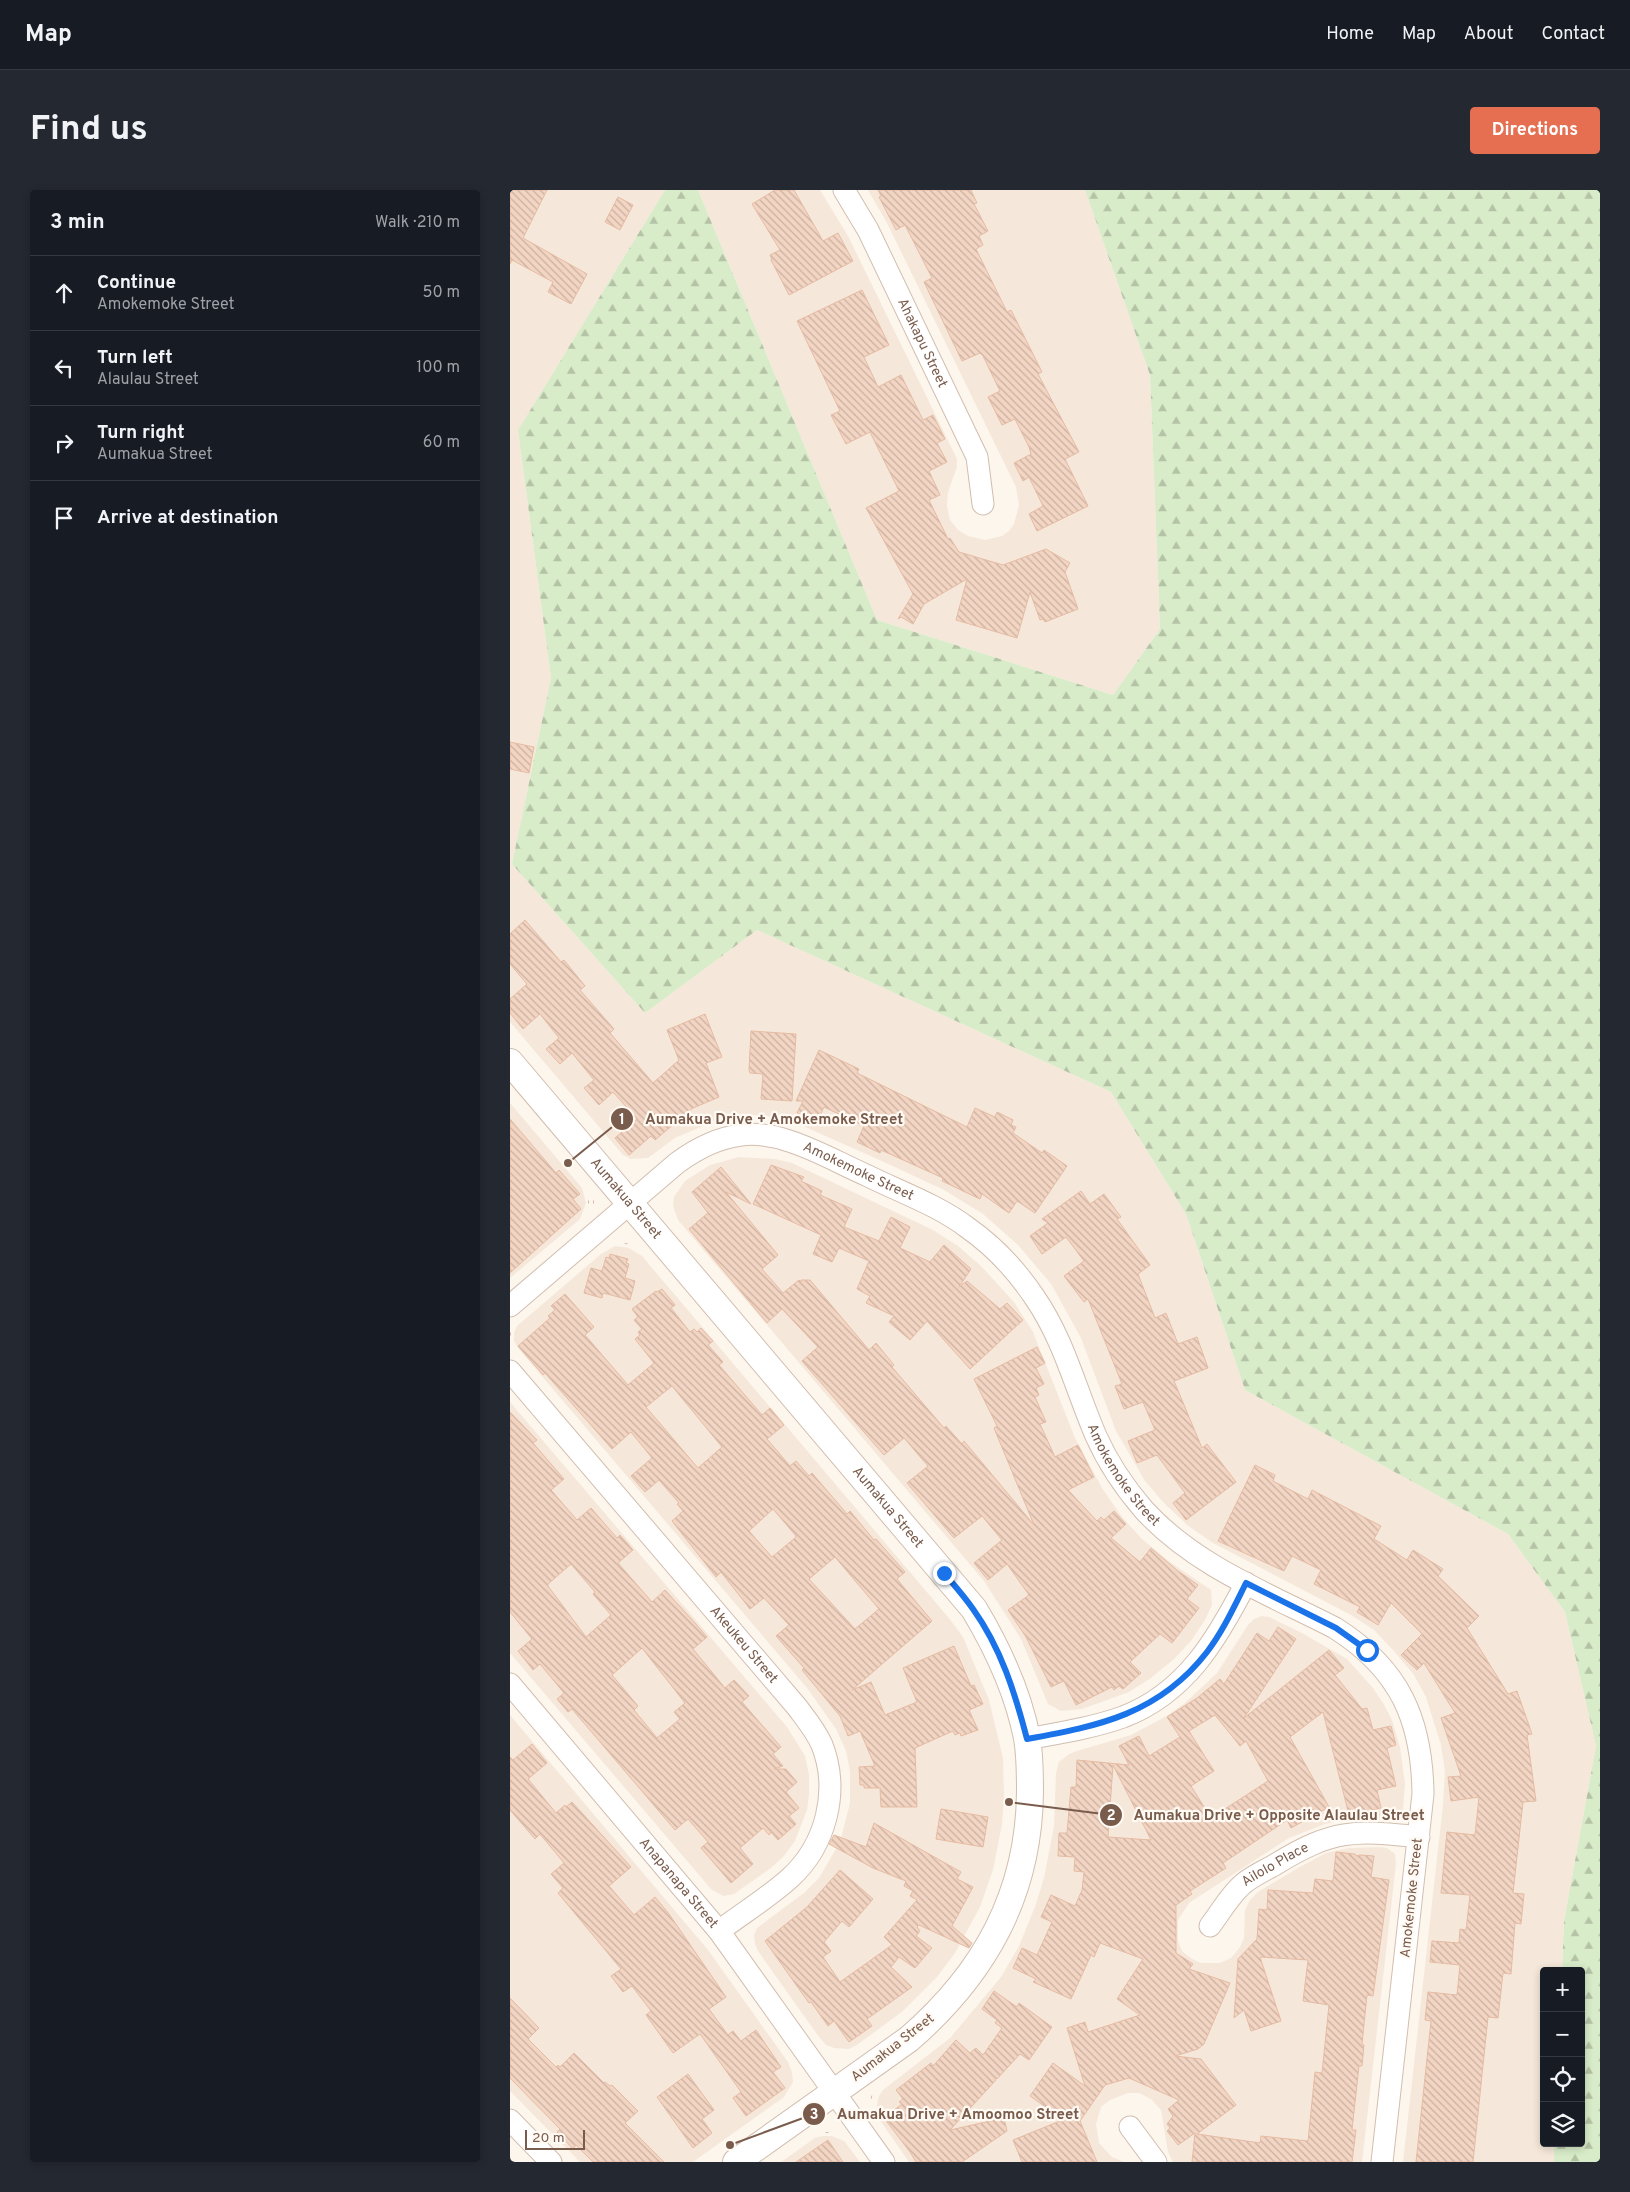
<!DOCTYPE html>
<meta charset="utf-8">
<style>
:root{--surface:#171b24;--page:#242831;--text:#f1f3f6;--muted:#9ea1a6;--line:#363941;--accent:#e76f51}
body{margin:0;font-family:Overpass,sans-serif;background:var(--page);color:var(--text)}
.controls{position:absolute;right:15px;bottom:15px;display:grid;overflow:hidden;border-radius:5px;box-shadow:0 2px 8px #0003}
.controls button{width:45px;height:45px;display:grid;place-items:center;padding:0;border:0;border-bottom:1px solid var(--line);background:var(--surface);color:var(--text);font:25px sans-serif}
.scale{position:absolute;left:15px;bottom:12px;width:60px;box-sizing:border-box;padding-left:5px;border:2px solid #7a5c4d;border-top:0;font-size:14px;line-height:18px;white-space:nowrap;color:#7a5c4d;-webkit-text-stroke:4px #fffaf3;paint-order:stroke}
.stop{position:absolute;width:15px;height:15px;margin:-11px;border:4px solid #1a73e8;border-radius:50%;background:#fff}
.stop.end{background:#1a73e8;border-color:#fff;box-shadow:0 1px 5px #0008}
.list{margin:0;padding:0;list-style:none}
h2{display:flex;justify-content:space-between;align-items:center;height:65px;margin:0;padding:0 20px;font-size:21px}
h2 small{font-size:16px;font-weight:400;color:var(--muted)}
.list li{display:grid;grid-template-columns:32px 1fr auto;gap:15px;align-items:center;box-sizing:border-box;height:75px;padding:0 20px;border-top:1px solid var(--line)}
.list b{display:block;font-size:19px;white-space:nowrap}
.list p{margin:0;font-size:16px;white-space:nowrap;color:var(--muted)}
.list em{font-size:16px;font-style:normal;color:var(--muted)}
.icon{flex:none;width:28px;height:28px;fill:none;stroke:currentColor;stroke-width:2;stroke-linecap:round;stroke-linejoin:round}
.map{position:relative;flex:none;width:1090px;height:1972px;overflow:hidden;border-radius:5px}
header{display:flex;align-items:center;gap:30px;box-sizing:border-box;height:70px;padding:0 25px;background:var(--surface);border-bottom:1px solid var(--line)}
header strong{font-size:24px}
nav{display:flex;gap:28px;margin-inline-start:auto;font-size:18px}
.intro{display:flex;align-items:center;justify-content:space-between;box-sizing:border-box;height:120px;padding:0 30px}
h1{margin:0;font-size:35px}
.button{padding:12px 22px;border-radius:5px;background:var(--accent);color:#fff;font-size:18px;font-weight:700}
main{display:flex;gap:30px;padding:0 30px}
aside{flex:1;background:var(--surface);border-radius:5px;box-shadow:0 2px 8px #0003}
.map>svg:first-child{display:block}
.residential{fill:#f5e8da}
.forest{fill:url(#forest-firs)}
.building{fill:url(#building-back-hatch);stroke:#e6bba3;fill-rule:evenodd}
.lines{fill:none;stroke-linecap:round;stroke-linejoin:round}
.minor-casing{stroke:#d1beb0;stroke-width:23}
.tertiary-casing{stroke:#d1beb0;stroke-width:28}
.path{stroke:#d9b8a5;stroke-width:3;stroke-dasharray:1 4;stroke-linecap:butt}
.minor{stroke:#fff;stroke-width:21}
.tertiary{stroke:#fff;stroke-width:26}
.route{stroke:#1a73e8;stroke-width:6}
.labels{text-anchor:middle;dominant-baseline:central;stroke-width:4.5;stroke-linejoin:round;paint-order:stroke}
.street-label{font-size:14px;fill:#7a5c4d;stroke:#fffaf3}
.leader{fill:none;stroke:#7a5c4d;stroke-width:2}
.callout-dot{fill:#7a5c4d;stroke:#fffaf3;stroke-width:2}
.mark-label{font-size:15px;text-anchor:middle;font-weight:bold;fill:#fff}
.callout-label{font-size:15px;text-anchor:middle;font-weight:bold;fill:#7a5c4d;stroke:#fffaf3;stroke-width:4.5;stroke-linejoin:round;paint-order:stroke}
</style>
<header>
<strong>Map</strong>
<nav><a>Home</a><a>Map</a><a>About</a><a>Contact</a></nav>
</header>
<div class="intro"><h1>Find us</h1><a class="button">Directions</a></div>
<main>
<aside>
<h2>3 min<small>Walk · 210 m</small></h2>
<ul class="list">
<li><svg class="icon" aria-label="ahead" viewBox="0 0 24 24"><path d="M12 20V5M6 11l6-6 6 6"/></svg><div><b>Continue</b><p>Amokemoke Street</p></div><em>50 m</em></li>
<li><svg class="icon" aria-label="left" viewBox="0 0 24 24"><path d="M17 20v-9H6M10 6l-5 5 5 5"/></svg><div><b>Turn left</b><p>Alaulau Street</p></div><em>100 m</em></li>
<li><svg class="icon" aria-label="right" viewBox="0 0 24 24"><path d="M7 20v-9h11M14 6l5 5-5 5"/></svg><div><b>Turn right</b><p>Aumakua Street</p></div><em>60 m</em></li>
<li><svg class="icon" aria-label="arrive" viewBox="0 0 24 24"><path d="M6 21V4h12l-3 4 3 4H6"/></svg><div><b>Arrive at destination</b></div></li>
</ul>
</aside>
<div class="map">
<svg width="1090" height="1972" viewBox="0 0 1090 1972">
<defs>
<pattern id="forest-firs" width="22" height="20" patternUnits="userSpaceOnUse" patternTransform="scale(1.25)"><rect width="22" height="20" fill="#d8ecc9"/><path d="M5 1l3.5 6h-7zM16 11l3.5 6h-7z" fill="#b4c2a5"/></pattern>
<pattern id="building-back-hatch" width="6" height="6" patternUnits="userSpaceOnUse" patternTransform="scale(1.25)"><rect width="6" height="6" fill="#f3d5c3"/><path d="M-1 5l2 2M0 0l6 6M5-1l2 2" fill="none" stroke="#cab0a1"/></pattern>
</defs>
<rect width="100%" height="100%" fill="#fdf6ec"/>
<g class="residential">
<polygon points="0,0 155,0 8,240 41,488 2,674 135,823 247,740 601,902 676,1024 735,1200 998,1344 1055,1422 1086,1556 1054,1731 1052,1781 1034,1781 1034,1953 1044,1953 1044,1972 893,1972 933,1615 935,1582 931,1555 916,1507 904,1485 883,1460 864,1440 841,1425 703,1353 677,1335 653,1312 635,1291 606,1241 571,1148 541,1094 508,1055 473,1024 434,1000 374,972 284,932 264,927 243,925 207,930 165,948 138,968 121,969 113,965 0,832"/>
<polygon points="188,0 310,0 338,46 447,269 447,277 438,302 437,316 440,330 448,340 458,346 475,350 492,346 499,341 504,334 509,315 506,297 377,33 358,0 575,0 640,185 650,439 603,505 367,430"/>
<polygon points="0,913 72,998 76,1013 70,1029 0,1088"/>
<polygon points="229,967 265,969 282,973 423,1040 448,1056 471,1076 504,1112 523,1142 565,1248 592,1298 612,1327 632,1349 660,1372 701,1400 702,1415 695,1430 681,1451 664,1469 641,1488 619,1502 572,1519 551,1521 538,1514 511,1449 474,1391 168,1030 163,1016 164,1007 175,991 200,975"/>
<polygon points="105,1056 119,1058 132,1066 438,1427 453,1447 479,1510 493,1568 494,1606 492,1634 483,1680 470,1717 445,1763 427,1787 393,1821 347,1855 339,1859 324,1858 316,1855 309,1847 248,1761 245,1754 244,1745 247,1738 294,1703 309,1688 330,1652 340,1613 340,1581 336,1561 326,1539 297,1498 8,1158 4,1151 4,1143 7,1136 91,1064"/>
<polygon points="0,1212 277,1537 295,1566 299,1585 299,1605 297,1620 285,1651 274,1666 261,1678 224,1704 213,1706 201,1699 0,1463"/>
<polygon points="752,1426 759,1427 792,1443 837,1469 863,1498 873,1513 882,1530 890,1557 895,1594 893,1620 889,1625 881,1628 839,1629 815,1634 779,1648 679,1713 668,1730 668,1751 672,1761 682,1769 691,1773 710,1773 721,1768 730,1757 734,1748 735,1720 740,1710 748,1702 788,1678 816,1663 839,1658 870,1657 877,1658 885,1664 886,1674 852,1972 663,1972 658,1962 651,1920 641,1909 629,1903 618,1903 600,1910 591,1917 586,1934 589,1953 602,1967 614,1972 399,1972 369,1929 367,1915 369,1906 373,1900 440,1848 491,1787 509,1756 526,1714 534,1688 544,1636 546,1583 549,1572 559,1564 567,1561 621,1545 655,1527 675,1513 707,1483 738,1435 744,1429"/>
<polygon points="0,1525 198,1760 278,1872 282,1882 283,1892 274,1907 183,1972 70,1972 0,1901"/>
<polygon points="313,1946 322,1946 334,1951 350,1972 271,1972 305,1948"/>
</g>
<polygon class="forest" points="155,0 188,0 367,430 603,505 650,439 640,185 575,0 1090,0 1090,1972 1044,1972 1044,1953 1071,1953 1071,1781 1052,1781 1054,1731 1086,1556 1055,1422 998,1344 735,1200 676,1024 601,902 247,740 135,823 2,674 41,488 8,240"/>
<g class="building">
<polygon points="0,0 37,0 13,48 77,84 61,114 38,102 43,92 2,70 0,74"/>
<polygon points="265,0 284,0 313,51 328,43 343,71 279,105 261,70 262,70 260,65 270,60 242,14"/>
<polygon points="368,0 461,0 467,13 464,14 478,41 469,46 473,55 466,59 497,122 501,120 532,182 528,184 569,262 555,269 578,316 527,341 519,324 533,316 519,287 513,291 504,273 521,264 519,257 505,229 492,235 478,207 490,201 473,166 470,163 452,171 414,92 422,88 395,35 386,40 369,7 371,6"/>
<polygon points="108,7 123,15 110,40 95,32"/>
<polygon points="352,100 379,155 354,167 368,197 391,185 413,230 423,225 435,249 427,253 437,272 419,281 430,305 419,310 438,349 440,348 449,362 493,375 536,359 560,373 555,382 568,419 535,432 533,429 530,430 520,402 507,448 446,430 457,389 414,414 403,434 391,427 388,429 403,404 356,318 389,301 360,242 336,254 321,225 330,221 287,131"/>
<polygon points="0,552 24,557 19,583 0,579"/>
<polygon points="15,730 51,772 54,770 75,796 70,800 104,839 100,843 143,893 169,870 157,840 195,824 212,867 196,873 209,907 183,918 145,950 141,946 119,965 105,948 127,929 103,902 89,915 74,898 84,890 62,863 50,874 36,859 49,848 30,824 13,839 0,823 0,809 17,794 0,774 0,744"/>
<polygon points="241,841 286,844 282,911 251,909 253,884 240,883 239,880"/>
<polygon points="309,860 349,879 347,883 457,937 465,918 485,927 487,922 503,930 501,935 506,937 503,943 532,963 534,960 557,976 525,1023 507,1011 499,1023 472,1004 470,1009 432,991 433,988 371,960 370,963 347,952 354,936 314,917 307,932 287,923 293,911 286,911"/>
<polygon points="0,929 46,983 49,980 70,1004 63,1009 71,1019 0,1083"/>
<polygon points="261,975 294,987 291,991 312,1001 310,1005 342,1019 334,1037 369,1051 381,1027 400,1037 390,1058 420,1072 434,1055 461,1079 449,1097 457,1091 490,1119 497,1113 513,1130 460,1179 417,1131 400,1150 379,1132 384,1126 356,1113 360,1106 347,1099 359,1071 329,1058 322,1072 303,1064 311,1045 243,1014"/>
<polygon points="211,977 241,1014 216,1002 268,1065 252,1079 273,1103 289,1090 291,1092 291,1090 300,1090 359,1160 366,1153 384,1175 382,1177 434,1238 436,1236 452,1254 454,1251 524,1335 484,1238 487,1236 464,1189 527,1157 535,1173 526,1178 534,1194 526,1198 529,1205 525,1207 536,1232 530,1234 545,1267 568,1255 584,1287 558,1300 587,1331 591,1327 594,1330 604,1321 616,1334 601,1348 630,1372 641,1358 668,1381 688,1395 677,1409 689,1418 662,1453 650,1444 620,1472 631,1483 613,1499 609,1496 604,1500 602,1497 566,1515 554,1491 541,1497 516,1447 498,1420 519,1405 497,1374 478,1390 464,1373 492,1350 472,1326 444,1348 397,1293 418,1276 394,1248 374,1265 292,1171 308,1157 272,1119 257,1133 179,1039 198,1023 182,1002"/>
<polygon points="571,1001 580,1014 594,1004 611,1027 607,1029 640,1075 628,1084 645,1128 656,1123 668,1154 687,1147 698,1178 664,1191 692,1258 697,1254 726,1292 676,1330 663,1313 675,1303 647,1265 627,1273 618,1251 645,1240 633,1212 614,1219 605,1196 612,1194 578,1109 574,1112 554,1086 574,1071 556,1047 532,1064 520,1046 538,1033 532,1029"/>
<polygon points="100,1064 118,1069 116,1073 119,1074 115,1088 125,1091 120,1110 93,1103 92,1108 74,1103 81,1078 92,1081 96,1067 99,1068"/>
<path d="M152 1099 165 1115 161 1118 180 1142 184 1139 187 1142 191 1138 203 1151 198 1155 213 1172 209 1175 252 1225 260 1218 274 1235 257 1249 280 1276 286 1271 299 1286 302 1283 337 1324 340 1321 364 1350 366 1349 395 1382 387 1389 422 1431 342 1500 361 1492 375 1525 407 1512 393 1478 444 1456 461 1496 464 1495 473 1514 459 1520 468 1540 451 1546 450 1543 445 1545 443 1541 405 1558 407 1617H371L370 1598H354V1595H350L349 1577 365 1576 350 1541 338 1546 330 1526 292 1480 294 1478 266 1446 279 1435 254 1408 240 1419 211 1382 206 1387 162 1331 173 1321 167 1314 169 1313 149 1290 135 1302 121 1286 142 1268 121 1242 102 1259 35 1183 33 1185 8 1156 40 1128 38 1126 45 1120 41 1116 55 1104 84 1137 75 1145 118 1195 144 1173 125 1149 130 1145 128 1142 132 1139 124 1130 128 1127 122 1119 146 1101 147 1102ZM162 1196 212 1257 188 1278 136 1217ZM263 1319 286 1346 285 1348 262 1367 239 1341ZM325 1367 369 1419 345 1439 299 1389Z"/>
<path d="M0 1222 27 1250 23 1253 54 1289 41 1300 67 1330 81 1318 107 1348 110 1345 123 1360 108 1373 142 1412 155 1400 185 1433 197 1447 183 1459 215 1498 224 1490 239 1506 232 1512 271 1557 263 1564 273 1576 264 1579H276L287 1592 276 1602 289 1618 279 1626 286 1634 268 1650 261 1642 259 1645 253 1638 230 1658 243 1674 221 1693 191 1658 198 1652 178 1629 165 1640 62 1519 58 1522 47 1509 54 1503 30 1474 23 1480 8 1461 22 1449 0 1422ZM61 1374 85 1402 83 1404 101 1425 76 1447 38 1396V1394ZM132 1458 175 1513 164 1522 170 1529 147 1548 124 1520 128 1516 102 1485Z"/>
<polygon points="745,1275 765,1285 763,1291 798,1309 802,1300 871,1336 864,1349 897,1370 903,1360 933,1379 928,1386 969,1426 957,1438 998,1504 1007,1501 1022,1544 1017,1545 1026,1611 1013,1612 1003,1703 1014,1704 1011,1734 1005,1733 1001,1784 993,1783 988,1828 978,1827 963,1972 906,1972 921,1831 915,1830 918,1802 947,1805 950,1775 920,1772 922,1751 949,1753 950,1739 956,1740 960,1705 931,1703 937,1642 965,1645 969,1607 941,1611 938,1587 951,1586 931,1528 945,1523 914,1473 907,1480 891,1465 912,1444 881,1413 868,1435 847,1422 850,1417 804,1394 811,1380 782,1366 774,1381 708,1351"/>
<path d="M768 1437 786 1449 734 1528 819 1460 834 1478 825 1485 852 1519 857 1518 863 1540 881 1536 886 1555 877 1558 886 1596 867 1600 871 1618 839 1625 813 1522 780 1547 819 1617 781 1638 777 1630 713 1673 716 1678 680 1701 682 1704 666 1715V1763L683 1774 679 1779 720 1793 694 1854 688 1859 665 1866 691 1869 726 1915 687 1944 750 1953 751 1946 798 1951 805 1882 812 1883 819 1815 793 1811 798 1770 750 1767 771 1831 741 1841 734 1820 724 1828 728 1769 747 1749 749 1719 757 1720 758 1700 803 1703 805 1689 823 1691 826 1662 845 1664 846 1666 850 1665 864 1666 861 1687 879 1690 863 1806 857 1805 852 1854 854 1855 852 1876H849L842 1940H846L842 1972H682L685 1943 668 1955 657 1941 660 1938 657 1934 663 1926 658 1919 669 1910 619 1888 595 1895 570 1931 587 1972H512L503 1950 550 1931 533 1919 537 1918 520 1906 543 1873 575 1896 557 1838 575 1832 578 1842 630 1825 607 1809 633 1769 590 1753 584 1767 581 1765 561 1809 523 1792 526 1789 503 1778 512 1758 527 1765 542 1732 531 1727 541 1705 565 1716 572 1700 574 1682 564 1681 565 1667 548 1666 549 1643H557L561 1597H566L567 1570 619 1575 609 1556 629 1546 639 1566 670 1547 657 1527 687 1508 710 1489 714 1494 747 1443 759 1451ZM705 1525 730 1556 736 1551 758 1591 701 1628 681 1596 704 1581 679 1541ZM603 1575 641 1650 598 1647Z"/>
<polygon points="22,1554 37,1573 18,1589 46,1623 55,1615 56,1617 62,1612 121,1677 99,1696 124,1725 145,1707 159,1724 216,1807 199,1819 218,1845 223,1841 231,1851 246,1840 271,1877 263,1882 275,1898 236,1926 223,1908 231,1902 190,1844 163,1863 136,1825 141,1821 122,1796 113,1802 101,1786 111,1779 48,1703 53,1698 41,1684 54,1673 30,1644 25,1649 0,1620 0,1567 3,1570"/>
<polygon points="431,1619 478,1627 473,1657 426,1649"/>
<polygon points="364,1633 451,1682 447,1689 463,1697 442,1736 462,1753 459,1758 409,1735 407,1737 410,1741 406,1746 422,1758 405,1778 389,1767 381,1777 402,1797 357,1829 362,1836 339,1852 324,1831 318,1836 301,1812 299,1813 255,1751 297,1717 330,1680 363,1709 339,1737 332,1731 314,1752 321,1761 313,1767 330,1792 382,1755 374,1747 407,1710 400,1706 403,1701 394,1696 396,1691 363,1678 319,1654 324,1645 356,1657"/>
<polygon points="484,1801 507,1817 509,1813 542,1837 519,1870 510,1864 487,1889 485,1887 486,1890 440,1940 494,1928 497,1941 452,1972 406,1972 400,1962 374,1928 392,1914 389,1912 393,1909 386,1900 421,1873 423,1876 446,1850 460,1863 466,1858 473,1865 492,1838 485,1833 487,1830 472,1819"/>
<polygon points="0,1808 29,1838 18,1849 46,1877 48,1875 50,1877 64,1863 94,1893 95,1892 100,1896 102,1895 128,1921 115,1933 154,1972 83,1972 66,1955 63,1959 47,1942 50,1939 0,1888"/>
<polygon points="178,1884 204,1920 192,1929 202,1943 183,1958 147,1907"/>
<polygon points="318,1950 333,1972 286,1972"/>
</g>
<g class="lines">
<g class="minor-casing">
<g id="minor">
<path id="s1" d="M334 0 358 40 467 267 473 314"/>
<path id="s2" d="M0 1116 167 973C186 959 207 948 231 945 247 943 264 946 279 951 305 959 331 974 356 985 390 1002 428 1015 458 1038 485 1057 507 1081 525 1108 554 1150 566 1200 586 1246 598 1273 615 1298 634 1320 685 1376 759 1404 825 1438 890 1479 912 1530 913 1604L872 1972"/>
<path id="s3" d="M0 1181 287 1517C296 1529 306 1541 312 1555 330 1601 316 1655 280 1688 259 1707 233 1723 209 1741"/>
<path id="s4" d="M0 1494 209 1741 374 1972"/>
<path d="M517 1549C549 1543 582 1538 613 1527 676 1503 707 1449 736 1393"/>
<path id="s5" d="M700 1736C710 1723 720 1705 733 1694 742 1686 756 1680 766 1674 823 1639 844 1640 909 1647"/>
<polyline points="0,1930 41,1972"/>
<polyline points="620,1937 646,1972"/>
</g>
</g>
<g class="tertiary-casing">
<g id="tertiary">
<path id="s6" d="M0 872 464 1419C488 1459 508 1502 517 1548 520 1565 520 1584 520 1602 519 1704 475 1783 399 1849L226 1972"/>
</g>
</g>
<g class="path">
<polyline points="78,1012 84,1012"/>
<polyline points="116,1054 117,1050"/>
<polyline points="0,1144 2,1144"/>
<polyline points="361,1907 365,1908"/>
<polyline points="317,1943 317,1939"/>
</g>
<use href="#minor" class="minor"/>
<use href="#tertiary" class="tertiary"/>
</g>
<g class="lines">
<path class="route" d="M434 1383C444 1395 454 1406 463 1419 491 1458 505 1503 517 1549 589 1536 649 1524 697 1462 713 1441 724 1417 736 1393L826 1438 857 1460"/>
</g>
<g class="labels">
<g class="street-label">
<text stroke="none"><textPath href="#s1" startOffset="172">Ahakapu Street</textPath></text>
<text stroke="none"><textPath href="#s2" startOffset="415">Amokemoke Street</textPath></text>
<text stroke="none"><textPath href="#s6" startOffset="179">Aumakua Street</textPath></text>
<text stroke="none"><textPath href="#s2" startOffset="835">Amokemoke Street</textPath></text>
<text stroke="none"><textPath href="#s6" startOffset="584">Aumakua Street</textPath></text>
<text stroke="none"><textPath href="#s3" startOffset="360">Akeukeu Street</textPath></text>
<text stroke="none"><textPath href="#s5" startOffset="91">Ailolo Place</textPath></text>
<text stroke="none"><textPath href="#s4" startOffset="261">Anapanapa Street</textPath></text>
<text transform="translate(902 1708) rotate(-84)">Amokemoke Street</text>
<text transform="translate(383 1858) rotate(-38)">Aumakua Street</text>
</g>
</g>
<path class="leader" d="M58 973L112 929M499 1612L601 1625M220 1955L304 1924"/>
<g class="callout-dot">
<circle cx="58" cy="973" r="5"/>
<circle cx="499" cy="1612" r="5"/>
<circle cx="220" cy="1955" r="5"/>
<circle cx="112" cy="929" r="12"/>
<circle cx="601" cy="1625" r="12"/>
<circle cx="304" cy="1924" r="12"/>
</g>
<g class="mark-label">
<text x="112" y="934">1</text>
<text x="601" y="1630">2</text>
<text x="304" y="1929">3</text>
</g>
<g class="callout-label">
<text x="264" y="934">Aumakua Drive + Amokemoke Street</text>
<text x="769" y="1630">Aumakua Drive + Opposite Alaulau Street</text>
<text x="448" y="1929">Aumakua Drive + Amoomoo Street</text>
</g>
</svg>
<div class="controls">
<button>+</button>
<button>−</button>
<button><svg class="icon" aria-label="locate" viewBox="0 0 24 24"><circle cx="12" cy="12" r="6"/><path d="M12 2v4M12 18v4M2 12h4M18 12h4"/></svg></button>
<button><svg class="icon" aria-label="layers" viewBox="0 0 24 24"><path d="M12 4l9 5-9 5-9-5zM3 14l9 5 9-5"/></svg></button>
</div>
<div class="scale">20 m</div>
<div class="stop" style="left:857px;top:1460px"></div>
<div class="stop end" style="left:434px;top:1383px"></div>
</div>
</main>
